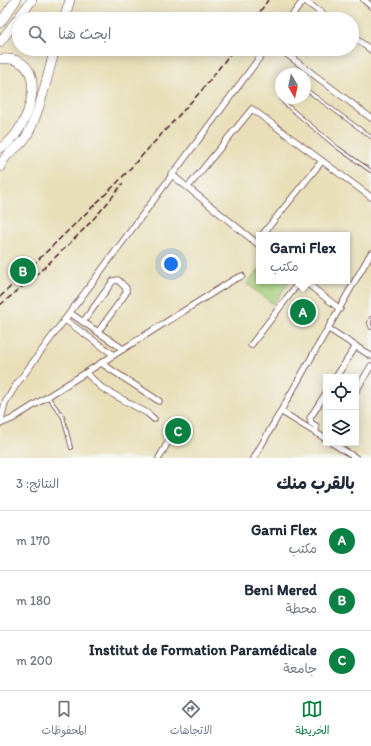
<!DOCTYPE html>
<html lang="ar">
<meta charset="utf-8">
<style>
:root{--surface:#fff;--page:#f2f2f3;--text:#1f2937;--muted:#747a83;--line:#e0e1e3;--accent:#0b8043}
body{margin:0;font-family:Itim,"Playpen Sans Arabic",sans-serif;background:var(--page);color:var(--text);direction:rtl}
.controls{position:absolute;right:12px;bottom:12px;display:grid;overflow:hidden;border-radius:0px;box-shadow:0 2px 10px #0003}
.controls button{width:36px;height:36px;display:grid;place-items:center;padding:0;border:0;border-bottom:1px solid var(--line);background:var(--surface);color:var(--text);font:20px sans-serif}
.compass{position:absolute;left:275px;top:68px;width:36px;height:36px;border-radius:50%;background:var(--surface);box-shadow:0 2px 10px #0003;rotate:171deg}
.you{position:absolute;left:171px;top:264px;width:14px;height:14px;margin:-10px;border:3px solid #fff;border-radius:50%;background:#1a73e8;box-shadow:0 0 0 6px #1a73e833}
.badge{display:grid;place-items:center;width:26px;height:26px;border-radius:50%;background:var(--accent);color:#fff;font-size:13px;font-weight:700}
.pin{position:absolute;translate:-50% -50%;border:2px solid #fff;box-shadow:0 1px 4px #0006}
.popup{position:absolute;left:256px;top:232px;width:94px;height:52px;box-sizing:border-box;display:grid;place-content:center;border-radius:0px;background:var(--surface);filter:drop-shadow(0 1px 3px #0005);font-size:13px;white-space:nowrap;color:var(--muted)}
.popup b{font-size:15px;color:var(--text)}
.popup::after{content:'';position:absolute;left:50%;top:100%;margin-left:-8px;border:8px solid transparent;border-top-color:var(--surface)}
.list{margin:0;padding:0;list-style:none}
h2{display:flex;justify-content:space-between;align-items:center;height:52px;margin:0;padding:0 16px;font-size:17px}
h2 small{font-size:13px;font-weight:400;color:var(--muted)}
.list li{display:grid;grid-template-columns:26px 1fr auto;gap:12px;align-items:center;box-sizing:border-box;height:60px;padding:0 16px;border-top:1px solid var(--line)}
.list b{display:block;font-size:15px;white-space:nowrap}
.list p{margin:0;font-size:13px;white-space:nowrap;color:var(--muted)}
.list em{font-size:13px;font-style:normal;color:var(--muted)}
.icon{flex:none;width:22px;height:22px;fill:none;stroke:currentColor;stroke-width:2;stroke-linecap:round;stroke-linejoin:round}
.map{position:relative;flex:none;width:371px;height:458px;overflow:hidden;direction:ltr}
.search{position:absolute;background:var(--surface);box-shadow:0 2px 10px #0003;left:12px;right:12px;top:12px;height:44px;display:flex;align-items:center;gap:10px;box-sizing:border-box;padding:0 14px;border-radius:22px;color:var(--muted);font-size:15px}
.sheet{height:232px;background:var(--surface)}
nav{display:flex;justify-content:space-around;align-items:center;box-sizing:border-box;height:56px;border-top:1px solid var(--line);background:var(--surface);font-size:11px;color:var(--muted)}
nav a{display:grid;justify-items:center;gap:2px}
nav .on{color:var(--accent)}
.map>svg:first-child{display:block}
.green{fill:#a4ce7a;stroke:#777652}
.lines{fill:none;stroke-linecap:round;stroke-linejoin:round}
.service-casing{stroke:#623c40;stroke-width:4}
.minor-casing{stroke:#623c40;stroke-width:7}
.trunk-casing{stroke:#623c40;stroke-width:10}
.service{stroke:#fff;stroke-width:2.5}
.minor{stroke:#fff;stroke-width:5.5}
.trunk{stroke:#fff;stroke-width:9}
.rail{stroke:#4a1f2b;stroke-width:1.5;stroke-dasharray:6 3;stroke-linecap:butt}
</style>
<div class="map">
<svg width="371" height="458" viewBox="0 0 371 458">
<rect width="100%" height="100%" fill="#f6f6f2"/>
<filter id="ink" filterUnits="userSpaceOnUse"><feTurbulence type="fractalNoise" baseFrequency=".025" numOctaves="2"/><feDisplacementMap in="SourceGraphic" scale="8" xChannelSelector="R" yChannelSelector="G"/><feConvolveMatrix kernelMatrix="1 2 1 2 8 2 1 2 1" color-interpolation-filters="sRGB"/></filter>
<filter id="wash" filterUnits="userSpaceOnUse"><feTurbulence type="fractalNoise" baseFrequency=".012" numOctaves="4" result="noise"/><feDisplacementMap in="SourceGraphic" scale="16" xChannelSelector="R" yChannelSelector="G"/><feGaussianBlur stdDeviation="0.9" result="paint"/><feColorMatrix in="noise" values="0 0 0 0 0 0 0 0 0 0 0 0 0 0 0 0 0 1.4 0 .05"/><feComposite in="paint" operator="in"/></filter>
<g filter="url(#wash)">
<rect width="100%" height="100%" fill="#e8dfb9"/>
<polygon class="green" points="259,269 259,281 290,281 273,304 247,284"/>
</g>
<g filter="url(#ink)">
<g class="lines">
<g class="service-casing">
<g id="service">
<polyline points="305,89 371,137"/>
<polyline points="281,93 281,98 284,103 338,148 371,171"/>
<polyline points="371,318 369,323 371,328"/>
<polyline points="48,397 63,417 71,448"/>
</g>
</g>
<g class="minor-casing">
<g id="minor">
<polyline points="304,0 329,19"/>
<polyline points="364,0 371,6"/>
<polyline points="289,19 304,0"/>
<polyline points="352,36 371,50"/>
<polyline points="280,49 371,118"/>
<polyline points="171,174 259,245"/>
<polyline points="188,187 252,109 371,197"/>
<polyline points="262,235 322,161"/>
<polyline points="304,281 340,309"/>
<polyline points="70,313 123,349"/>
<polyline points="65,320 114,355"/>
<polyline points="83,322 113,281 118,280 126,288 126,293 98,332"/>
<polyline points="329,329 371,356"/>
<polyline points="251,345 300,281"/>
<polyline points="101,363 159,401"/>
<polyline points="86,373 102,388 147,413 154,419"/>
<polyline points="336,377 356,346"/>
<polyline points="356,391 371,366"/>
<polyline points="282,412 326,439"/>
<polyline points="0,423 5,403 16,385 266,49"/>
<polyline points="0,424 12,419 233,280 242,276"/>
<polyline points="316,433 316,426 311,423 310,418 326,393"/>
<polyline points="332,443 356,458"/>
<polyline points="159,458 175,430"/>
<polyline points="254,458 371,253"/>
</g>
</g>
<g class="trunk-casing">
<g id="trunk">
<polyline points="64,19 70,0"/>
<polyline points="0,23 16,0"/>
<polyline points="0,42 32,0"/>
<path d="M0 59C56 54 28 136 0 148"/>
<path d="M0 167C4 154 16 150 24 140 38 121 48 73 55 49"/>
</g>
</g>
<use href="#service" class="service"/>
<use href="#minor" class="minor"/>
<use href="#trunk" class="trunk"/>
<g class="rail">
<polyline points="255,19 268,0"/>
<polyline points="0,297 116,184 202,90 234,49"/>
<path d="M0 305C42 271 91 227 123 183"/>
</g>
</g>
</g>
</svg>
<div class="controls">
<button><svg class="icon" aria-label="locate" viewBox="0 0 24 24"><circle cx="12" cy="12" r="6"/><path d="M12 2v4M12 18v4M2 12h4M18 12h4"/></svg></button>
<button><svg class="icon" aria-label="layers" viewBox="0 0 24 24"><path d="M12 4l9 5-9 5-9-5zM3 14l9 5 9-5"/></svg></button>
</div>
<svg class="compass" viewBox="-18 -18 36 36"><path d="M0-13l5 13h-10z" fill="#e53935"/><path d="M0 13l5-13h-10z" fill="#747a83"/></svg>
<div class="you"></div>
<div class="pin badge" style="left:303px;top:312px">A</div>
<div class="popup"><b>Garni Flex</b>مكتب</div>
<div class="pin badge" style="left:23px;top:271px">B</div>
<div class="pin badge" style="left:178px;top:431px">C</div>
<div class="search"><svg class="icon" aria-label="search" viewBox="0 0 24 24"><circle cx="10" cy="10" r="6"/><path d="M15 15l6 6"/></svg>ابحث هنا</div>
</div>
<section class="sheet">
<h2>بالقرب منك<small>النتائج: 3</small></h2>
<ul class="list">
<li><span class="badge">A</span><div><b>Garni Flex</b><p>مكتب</p></div><em>170 m</em></li>
<li><span class="badge">B</span><div><b>Beni Mered</b><p>محطة</p></div><em>180 m</em></li>
<li><span class="badge">C</span><div><b>Institut de Formation Paramédicale</b><p>جامعة</p></div><em>200 m</em></li>
</ul>
</section>
<nav>
<a class="on"><svg class="icon" aria-label="map" viewBox="0 0 24 24"><path d="M3 6l6-2 6 2 6-2v14l-6 2-6-2-6 2zM9 4v14M15 6v14"/></svg>الخريطة</a>
<a><svg class="icon" aria-label="directions" viewBox="0 0 24 24"><path d="M12 3l9 9-9 9-9-9zM9 14v-3h6M13 9l2 2-2 2"/></svg>الاتجاهات</a>
<a><svg class="icon" aria-label="saved" viewBox="0 0 24 24"><path d="M7 4h10v16l-5-4-5 4z"/></svg>المحفوظات</a>
</nav>
